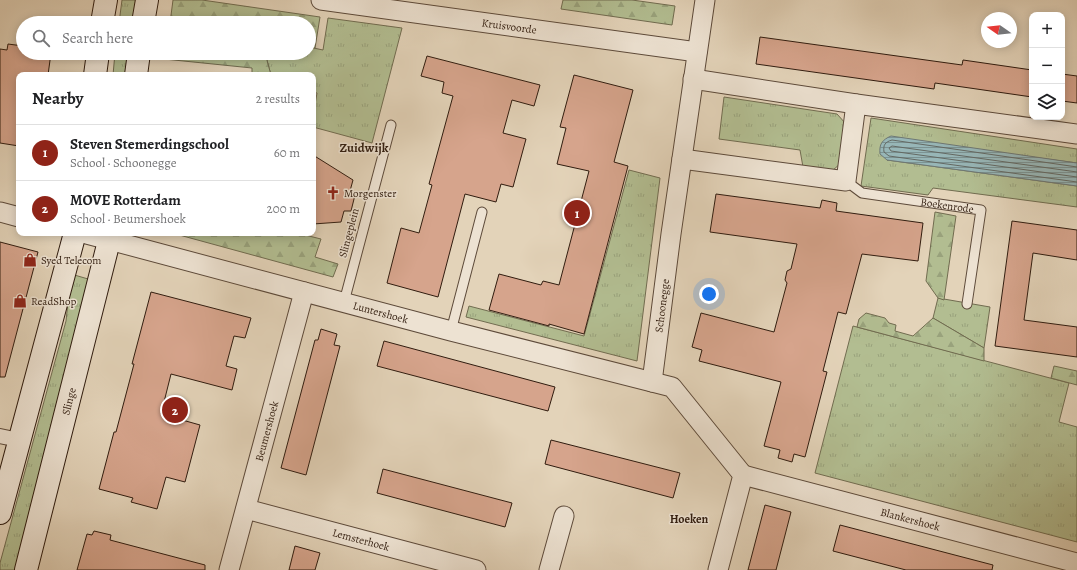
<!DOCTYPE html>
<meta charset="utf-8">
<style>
:root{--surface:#fff;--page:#f2f2f2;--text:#202124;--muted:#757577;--line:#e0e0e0;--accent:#8f2418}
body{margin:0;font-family:Alegreya,serif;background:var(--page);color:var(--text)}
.controls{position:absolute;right:12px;top:12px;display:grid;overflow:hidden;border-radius:8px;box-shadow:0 2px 10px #0003}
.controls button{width:36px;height:36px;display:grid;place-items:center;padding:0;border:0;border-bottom:1px solid var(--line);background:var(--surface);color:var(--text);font:20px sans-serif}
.compass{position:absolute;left:981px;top:12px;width:36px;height:36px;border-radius:50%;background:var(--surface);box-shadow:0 2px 10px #0003;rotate:284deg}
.you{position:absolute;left:709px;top:294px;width:14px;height:14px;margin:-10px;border:3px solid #fff;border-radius:50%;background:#1a73e8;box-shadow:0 0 0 6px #1a73e833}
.badge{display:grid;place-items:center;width:26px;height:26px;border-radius:50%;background:var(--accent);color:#fff;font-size:13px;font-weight:700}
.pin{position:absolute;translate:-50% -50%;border:2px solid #fff;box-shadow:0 1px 4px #0006}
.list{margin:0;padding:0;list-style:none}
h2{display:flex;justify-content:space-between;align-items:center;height:52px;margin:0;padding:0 16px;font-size:17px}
h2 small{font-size:13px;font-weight:400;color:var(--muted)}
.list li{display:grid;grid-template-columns:26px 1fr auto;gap:12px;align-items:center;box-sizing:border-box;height:56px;padding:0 16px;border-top:1px solid var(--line)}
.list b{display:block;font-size:15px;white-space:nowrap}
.list p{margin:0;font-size:13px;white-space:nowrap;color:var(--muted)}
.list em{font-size:13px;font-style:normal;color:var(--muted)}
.icon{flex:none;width:22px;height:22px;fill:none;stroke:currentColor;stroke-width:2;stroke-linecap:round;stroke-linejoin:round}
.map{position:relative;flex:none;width:1077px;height:570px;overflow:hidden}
.search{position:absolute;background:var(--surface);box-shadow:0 2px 10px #0003;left:16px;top:16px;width:300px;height:44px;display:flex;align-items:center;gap:10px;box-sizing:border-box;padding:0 14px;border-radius:22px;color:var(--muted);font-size:15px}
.panel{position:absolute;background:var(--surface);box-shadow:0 2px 10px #0003;left:16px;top:72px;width:300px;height:164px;border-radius:8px}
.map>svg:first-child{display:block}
.grass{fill:url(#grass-tufts);stroke:#716c50}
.forest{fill:url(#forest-firs);stroke:#716c50}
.water{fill:url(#water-rules);stroke:#6e7874}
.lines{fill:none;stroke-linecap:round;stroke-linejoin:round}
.shore{stroke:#646963;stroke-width:1}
.building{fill:#d6a48c;stroke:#301c0f}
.service-casing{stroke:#5d4a3a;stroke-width:11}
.pedestrian-casing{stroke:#5d4a3a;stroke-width:16}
.minor-casing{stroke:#5d4a3a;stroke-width:21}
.secondary-casing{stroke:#301c0f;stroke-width:24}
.service{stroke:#ede2d2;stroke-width:9}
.pedestrian{stroke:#ede2d2;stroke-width:14}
.minor{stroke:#ede2d2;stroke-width:19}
.secondary{stroke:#ede2d2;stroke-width:22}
.labels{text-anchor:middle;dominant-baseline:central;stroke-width:3;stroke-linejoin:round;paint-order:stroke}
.street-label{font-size:11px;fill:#301c0f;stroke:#ede2d2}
.poi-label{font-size:11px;fill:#301c0f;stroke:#ede2d2;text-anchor:start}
.neighbourhood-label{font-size:12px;font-weight:bold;fill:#301c0f;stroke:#ede2d2}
.quarter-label{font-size:13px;font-weight:bold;fill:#301c0f;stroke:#ede2d2}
</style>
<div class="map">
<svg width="1077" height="570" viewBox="0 0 1077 570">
<defs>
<pattern id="grass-tufts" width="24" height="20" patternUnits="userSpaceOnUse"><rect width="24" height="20" fill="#b2bd91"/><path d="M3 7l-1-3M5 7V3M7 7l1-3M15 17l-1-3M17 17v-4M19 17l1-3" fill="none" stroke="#99a27c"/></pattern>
<pattern id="forest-firs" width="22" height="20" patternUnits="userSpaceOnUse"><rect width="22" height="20" fill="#b2bd91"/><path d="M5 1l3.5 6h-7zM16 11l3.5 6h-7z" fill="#99a27c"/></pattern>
<pattern id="water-rules" width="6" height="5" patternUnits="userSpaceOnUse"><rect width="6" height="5" fill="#97b6b7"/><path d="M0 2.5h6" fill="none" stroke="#7c9393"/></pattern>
</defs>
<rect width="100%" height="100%" fill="#e3d3b9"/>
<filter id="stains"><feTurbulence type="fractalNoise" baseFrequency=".005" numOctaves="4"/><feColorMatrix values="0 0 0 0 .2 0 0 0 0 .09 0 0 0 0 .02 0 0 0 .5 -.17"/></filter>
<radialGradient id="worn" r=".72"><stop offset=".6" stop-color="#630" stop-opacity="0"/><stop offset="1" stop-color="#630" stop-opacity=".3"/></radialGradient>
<g class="grass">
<polygon points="122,0 139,0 136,23 119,23"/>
<polygon points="328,18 402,28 372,143 313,127 313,116 317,93 313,92 313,75 271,75 265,53 309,53 309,47 323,50"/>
<polygon points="115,53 132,53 130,75 113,75"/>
<polygon points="724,97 837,114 846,124 841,163 832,171 803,167 800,150 719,139"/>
<polygon points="871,118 1077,149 1077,163 994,152 887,160 1077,186 1077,207 933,188 928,195 861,186"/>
<polygon points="629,170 660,178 637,361 466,317 469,306 584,336"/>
<polygon points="71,274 95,281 20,570 0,570 0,563 66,321"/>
<polygon points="938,298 990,307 984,348 933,318"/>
<polygon points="853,326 1069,383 1059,422 1077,427 1077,542 815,473"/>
</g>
<g class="forest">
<polygon points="173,0 202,0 320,17 315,48 309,47 309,23 170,23"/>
<polygon points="563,0 632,0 675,6 672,25 561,9"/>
<polygon points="165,53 265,53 271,75 252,75 252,68 164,59"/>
<polygon points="935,212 956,216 944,300 938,298 926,281"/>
<polygon points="172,233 297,233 321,239 315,257 338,264 333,277"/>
<polygon points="866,313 885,318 889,323 896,325 895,331 913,336 933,318 984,348 984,361 857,327 859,319"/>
<polygon points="1054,366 1077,371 1077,385 1051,378"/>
</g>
<path class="water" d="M891 136 1077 163V186L887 160 880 154C879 144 882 140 891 136Z"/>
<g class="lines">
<g class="shore">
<path d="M1077 167 892 140C885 142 883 145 884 152L889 156 1077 182"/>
<polyline points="1077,172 892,146 889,148 891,151 1077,177"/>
</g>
</g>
<g class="building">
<polygon points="760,37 962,65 963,60 1032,70 1032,97 935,83 934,89 756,64"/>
<polygon points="8,44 23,46 23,53 51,53 48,75 19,75 19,146 0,143 0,49 7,50"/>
<polygon points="427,56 540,85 534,106 512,100 503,133 526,139 513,187 501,184 496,202 465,194 438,297 387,283 401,228 419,233 432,185 429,184 453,96 442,93 444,82 421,76"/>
<polygon points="1062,74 1077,76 1077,103 1062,101"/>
<polygon points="574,75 633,90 614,162 628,166 584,334 549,324 549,326 489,310 499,274 541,285 543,281 559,285 589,171 557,164 566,128 560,127"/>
<polygon points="313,155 353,180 350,191 355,195 351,211 344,211 341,222 313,224"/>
<polygon points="716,194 820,208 822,200 837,203 836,211 923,223 918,261 862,254 846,314 838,312 823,371 827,372 805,457 794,454 792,462 778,458 780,450 764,446 781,382 699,361 702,350 692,347 701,313 774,332 787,283 785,280 787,271 791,269 797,244 710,232"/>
<polygon points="1012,221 1077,230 1077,260 1033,253 1024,320 1077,327 1077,357 995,346"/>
<polygon points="0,242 38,252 5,377 0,377"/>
<polygon points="151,292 251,318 245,338 234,336 226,366 237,369 232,390 171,374 161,414 200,425 185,482 166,477 157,509 131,502 133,498 99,489 114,432 116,432 134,364 132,364"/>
<polygon points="321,329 337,334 334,345 340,346 306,475 281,468 315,340 318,340"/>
<polygon points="384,341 555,387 548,411 377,366"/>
<polygon points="551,440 680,473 673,498 545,464"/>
<polygon points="383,469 512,503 505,527 377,493"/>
<polygon points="765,505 791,512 776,570 748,570"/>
<polygon points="840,525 993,565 992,570 906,570 833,551"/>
<polygon points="94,531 111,535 110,540 205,565 205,570 77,570 87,534 92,535"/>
<polygon points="295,546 320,553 315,570 289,570"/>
</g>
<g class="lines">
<g class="service-casing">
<g id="service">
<path id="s1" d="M846 181 862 193 981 210 967 304"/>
<polyline points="344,302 391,125"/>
<polyline points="451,331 482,212"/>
</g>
</g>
<g class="pedestrian-casing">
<polyline id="pedestrian" points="0,436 19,440"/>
</g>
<g class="minor-casing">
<g id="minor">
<path id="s2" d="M321 0 697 52"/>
<polyline points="693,79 856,104 1077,134"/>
<polyline points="682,159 846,181 856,104"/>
<polyline points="0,212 19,217"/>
<path id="s3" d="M83 233 451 331 672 387 743 475 718 570"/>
<path id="s4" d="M652 382 671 234 705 0"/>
<path id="s5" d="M743 475 1077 563"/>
<path id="s6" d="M246 509 476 570"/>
<path id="s7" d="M229 570 304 292"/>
<polyline points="549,570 564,516"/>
</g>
</g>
<g class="secondary-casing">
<g id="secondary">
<polyline points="102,23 106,0"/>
<polyline points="143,23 147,0"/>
<polyline points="95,75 98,53"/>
<polyline points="136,75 139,53"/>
<polyline points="0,513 75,233"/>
<path id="s8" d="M26 570 111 233"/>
</g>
</g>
<use href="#service" class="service"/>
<use href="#pedestrian" class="pedestrian"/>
<use href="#minor" class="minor"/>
<use href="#secondary" class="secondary"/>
</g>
<defs>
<g id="church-bare" transform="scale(1.08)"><path d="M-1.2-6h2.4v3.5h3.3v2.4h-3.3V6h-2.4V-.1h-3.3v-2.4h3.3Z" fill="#8f2418" stroke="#ede2d2" stroke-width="2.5" paint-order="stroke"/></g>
<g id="shop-bare" transform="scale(1.08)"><path d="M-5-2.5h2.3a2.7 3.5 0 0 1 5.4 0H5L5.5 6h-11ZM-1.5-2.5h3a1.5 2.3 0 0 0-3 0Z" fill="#8f2418" stroke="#ede2d2" stroke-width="2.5" paint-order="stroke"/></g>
</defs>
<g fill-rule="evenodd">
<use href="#church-bare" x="333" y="193"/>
<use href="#shop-bare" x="30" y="260"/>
<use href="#shop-bare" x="20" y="301"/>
</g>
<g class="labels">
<g class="street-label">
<text stroke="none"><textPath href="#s2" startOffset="190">Kruisvoorde</textPath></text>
<text stroke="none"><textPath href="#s1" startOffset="106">Boekenrode</textPath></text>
<text transform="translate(349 233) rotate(-75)">Slingeplein</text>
<text stroke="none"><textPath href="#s4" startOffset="77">Schoonegge</textPath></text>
<text stroke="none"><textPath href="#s3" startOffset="308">Luntershoek</textPath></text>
<text stroke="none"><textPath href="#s8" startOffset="174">Slinge</textPath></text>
<text stroke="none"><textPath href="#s7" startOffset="144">Beumershoek</textPath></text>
<text stroke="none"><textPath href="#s5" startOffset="173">Blankershoek</textPath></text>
<text stroke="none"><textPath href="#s6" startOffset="119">Lemsterhoek</textPath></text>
</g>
<g class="poi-label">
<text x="344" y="193">Morgenster</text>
<text x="41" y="260">Syed Telecom</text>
<text x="31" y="301">ReadShop</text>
</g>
<g class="neighbourhood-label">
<text x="689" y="519">Hoeken</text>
</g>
<g class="quarter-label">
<text x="364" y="147">Zuidwijk</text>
</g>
</g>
<rect width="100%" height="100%" filter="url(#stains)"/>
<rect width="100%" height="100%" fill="url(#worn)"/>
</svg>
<div class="controls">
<button>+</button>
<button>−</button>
<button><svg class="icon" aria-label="layers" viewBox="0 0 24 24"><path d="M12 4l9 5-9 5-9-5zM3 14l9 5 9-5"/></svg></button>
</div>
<svg class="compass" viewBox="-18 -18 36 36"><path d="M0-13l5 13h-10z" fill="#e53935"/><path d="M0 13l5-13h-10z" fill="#757577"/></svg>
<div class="you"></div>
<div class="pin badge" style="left:577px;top:213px">1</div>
<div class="pin badge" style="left:175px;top:410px">2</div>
<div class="search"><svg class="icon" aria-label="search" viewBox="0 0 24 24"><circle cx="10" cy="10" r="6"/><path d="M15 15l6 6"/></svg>Search here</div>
<section class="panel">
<h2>Nearby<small>2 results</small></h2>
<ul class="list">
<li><span class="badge">1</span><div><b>Steven Stemerdingschool</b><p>School · Schoonegge</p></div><em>60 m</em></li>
<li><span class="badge">2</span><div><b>MOVE Rotterdam</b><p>School · Beumershoek</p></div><em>200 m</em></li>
</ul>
</section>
</div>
